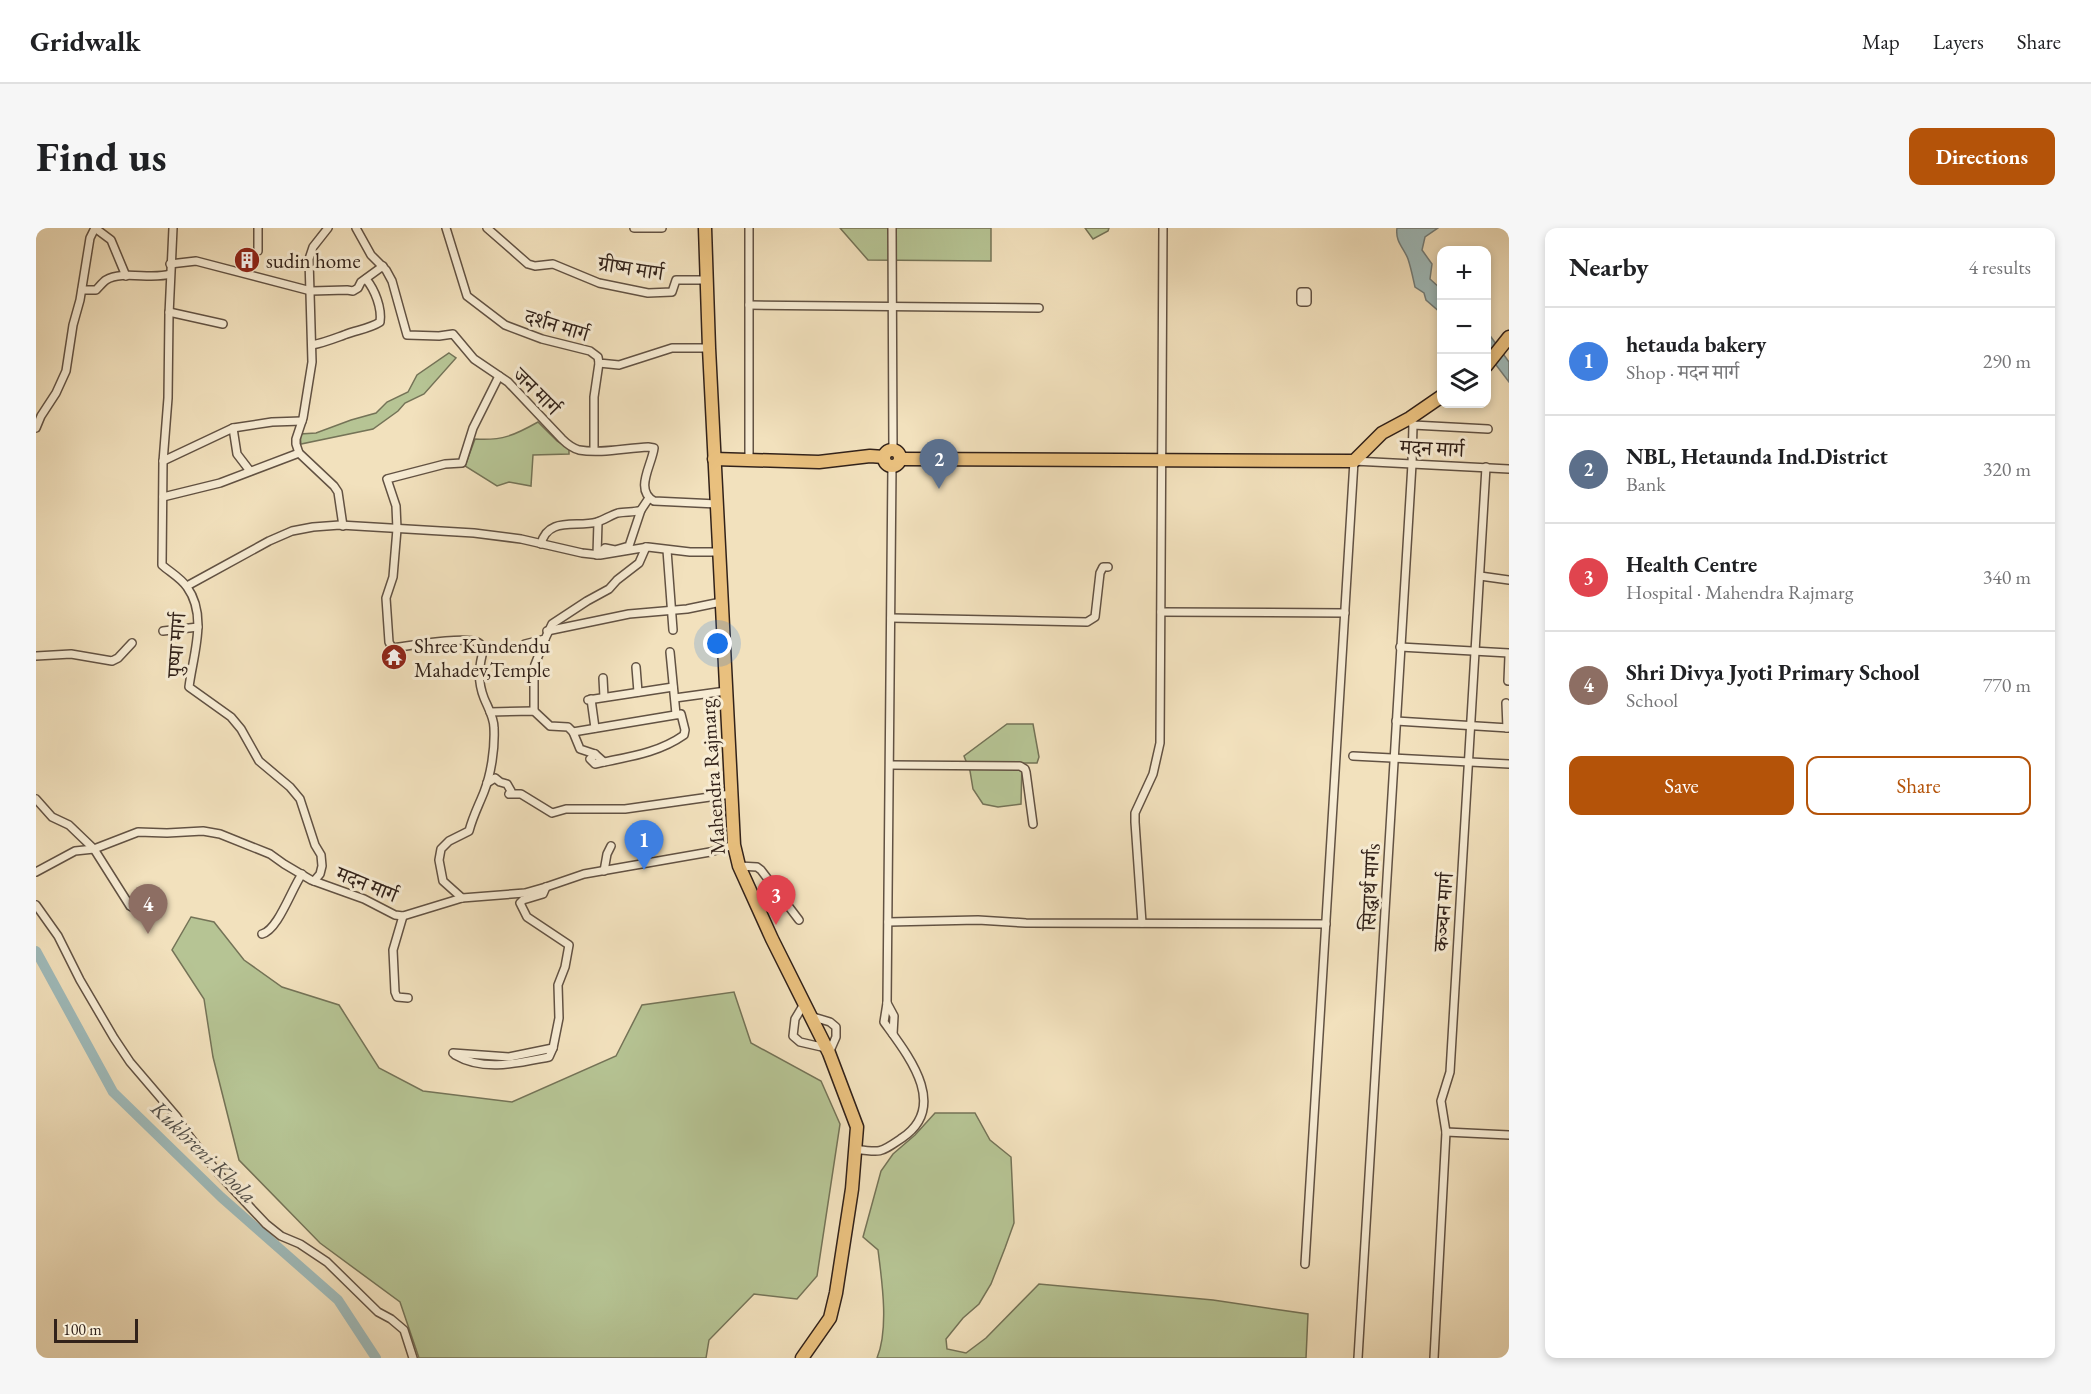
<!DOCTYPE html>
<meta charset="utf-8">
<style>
:root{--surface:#fff;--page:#f6f6f6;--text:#202124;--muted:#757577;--line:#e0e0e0;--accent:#b45309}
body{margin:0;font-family:"EB Garamond","Noto Serif Devanagari",serif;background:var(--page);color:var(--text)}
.controls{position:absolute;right:18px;top:18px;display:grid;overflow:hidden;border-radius:12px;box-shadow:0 3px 9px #0003}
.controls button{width:54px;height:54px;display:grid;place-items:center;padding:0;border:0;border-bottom:2px solid var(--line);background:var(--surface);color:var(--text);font:30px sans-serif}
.scale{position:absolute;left:18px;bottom:15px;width:84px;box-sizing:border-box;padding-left:6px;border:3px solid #32221a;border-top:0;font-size:16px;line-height:21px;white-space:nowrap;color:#32221a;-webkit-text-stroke:4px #f7ecd4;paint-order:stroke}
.you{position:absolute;left:682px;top:416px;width:21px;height:21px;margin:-15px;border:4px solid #fff;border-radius:50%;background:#1a73e8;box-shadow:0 0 0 9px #1a73e833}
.badge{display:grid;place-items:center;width:39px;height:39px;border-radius:50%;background:var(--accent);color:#fff;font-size:20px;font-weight:700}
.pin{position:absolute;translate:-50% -50px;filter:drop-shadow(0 2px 3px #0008)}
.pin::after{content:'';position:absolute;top:32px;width:21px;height:18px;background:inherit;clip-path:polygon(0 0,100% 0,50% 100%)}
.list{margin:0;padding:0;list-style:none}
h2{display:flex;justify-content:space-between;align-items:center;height:78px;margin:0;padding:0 24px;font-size:26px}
h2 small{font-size:20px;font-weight:400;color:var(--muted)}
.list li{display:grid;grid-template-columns:39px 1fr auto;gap:18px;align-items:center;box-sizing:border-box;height:108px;padding:0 24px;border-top:2px solid var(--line)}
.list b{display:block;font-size:22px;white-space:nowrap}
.list p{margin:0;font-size:20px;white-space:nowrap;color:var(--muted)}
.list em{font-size:20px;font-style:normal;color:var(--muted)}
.actions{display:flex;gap:12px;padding:18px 24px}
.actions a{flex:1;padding:14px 0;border:2px solid var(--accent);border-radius:12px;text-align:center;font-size:21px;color:var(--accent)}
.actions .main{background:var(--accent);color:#fff}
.icon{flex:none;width:33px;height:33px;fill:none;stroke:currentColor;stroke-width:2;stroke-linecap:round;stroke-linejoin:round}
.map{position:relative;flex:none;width:1473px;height:1130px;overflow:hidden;border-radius:12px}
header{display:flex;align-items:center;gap:36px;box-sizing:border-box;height:84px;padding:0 30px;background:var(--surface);border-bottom:2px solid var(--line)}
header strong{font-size:28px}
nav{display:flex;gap:33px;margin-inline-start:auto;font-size:21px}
.intro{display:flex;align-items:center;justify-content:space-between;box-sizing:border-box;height:144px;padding:0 36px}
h1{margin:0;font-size:42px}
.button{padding:15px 27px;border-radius:12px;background:var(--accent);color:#fff;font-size:21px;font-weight:700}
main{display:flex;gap:36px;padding:0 36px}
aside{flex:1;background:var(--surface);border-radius:12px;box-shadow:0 3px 9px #0003}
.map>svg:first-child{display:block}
.green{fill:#b6c494;stroke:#747357;stroke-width:1.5}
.water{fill:#9fbbbb;stroke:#737e7b;stroke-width:1.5}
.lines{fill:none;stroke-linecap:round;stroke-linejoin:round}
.river{stroke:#9fbbbb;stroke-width:10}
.street-casing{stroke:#625243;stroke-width:10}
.highway-casing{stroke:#32221a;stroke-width:15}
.street{stroke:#f7ecd4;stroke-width:7}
.highway{stroke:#e9c07e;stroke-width:12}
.labels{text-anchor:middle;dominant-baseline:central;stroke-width:6;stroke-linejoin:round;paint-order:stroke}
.poi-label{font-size:21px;fill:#32221a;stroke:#f7ecd4;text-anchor:start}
.street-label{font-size:21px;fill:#32221a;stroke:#f7ecd4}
.water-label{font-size:22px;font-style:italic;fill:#53504a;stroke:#f7ecd4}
</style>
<header>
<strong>Gridwalk</strong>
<nav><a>Map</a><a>Layers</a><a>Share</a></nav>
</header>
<div class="intro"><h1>Find us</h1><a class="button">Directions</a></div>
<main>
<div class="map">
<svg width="1473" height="1130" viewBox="0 0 1473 1130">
<rect width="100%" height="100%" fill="#f2e1bd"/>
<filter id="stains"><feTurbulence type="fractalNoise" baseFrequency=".00333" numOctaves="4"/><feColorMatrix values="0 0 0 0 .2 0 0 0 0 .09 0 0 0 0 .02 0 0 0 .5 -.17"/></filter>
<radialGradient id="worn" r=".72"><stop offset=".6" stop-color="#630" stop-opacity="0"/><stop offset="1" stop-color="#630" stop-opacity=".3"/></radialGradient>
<g class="green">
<polygon points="804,0 955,0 955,33 832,32"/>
<polygon points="1049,0 1073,0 1072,3 1057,11"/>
<polygon points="413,125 420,130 388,166 369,175 362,183 337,201 265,216 264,206 280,205 315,192 340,185 351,174 372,164 381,147"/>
<path d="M502 194 521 213 533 221V226L497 227 495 258 473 254 461 258 429 238 439 211C466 213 479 207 502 194Z"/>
<polygon points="971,496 997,496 1003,529 1001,535 986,535 985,576 962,579 947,576 937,561 934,543 928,528"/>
<polygon points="155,689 178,694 208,732 246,759 303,777 343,840 387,863 476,874 580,828 606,777 698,764 715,815 785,853 804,896 781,1048 761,1071 718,1066 673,1112 670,1130 383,1130 364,1074 284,1015 203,932 177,829 168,771 136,722"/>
<path d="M899 885H939L954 912 975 929 978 995 969 1020 955 1056 943 1076 927 1090 910 1111 911 1121 930 1125 950 1110 1003 1056 1177 1072 1272 1086 1270 1130H841C853 1101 846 1053 842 1022L827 1009 845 943 857 926 879 907Z"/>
</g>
<g class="water">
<path d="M1361 0H1402L1389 9 1386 22 1396 36 1394 51 1405 61V85L1390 72 1388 65 1379 59C1377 50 1375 40 1372 31 1368 20 1359 14 1361 0Z"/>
<polygon points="1450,102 1473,134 1473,154 1451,125"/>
</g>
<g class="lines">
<polyline class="river" points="0,723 77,864 185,969 302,1072 340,1130"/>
<g class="street-casing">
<g id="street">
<polyline points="59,0 75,12 90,48"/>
<path d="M137 0 133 87 132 170 127 234 126 337C134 344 145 350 151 359 172 388 157 427 153 459L195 489 205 501 223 533 254 559 264 571 279 617 285 627 286 638 284 646 278 653"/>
<polyline points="292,0 277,19 273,31 276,134 267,190 260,211 260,216 263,225 298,258 302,264 307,298"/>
<path d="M320 0 335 27 350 42 356 53 371 107 403 108 417 106 438 131 472 154 526 211C531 216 536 220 543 222 564 226 590 220 612 219L618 220C616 237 598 262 618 273L681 276"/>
<polyline points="410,0 431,68 469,97 506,111 554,123 562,129 563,135 583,137 636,120 673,120"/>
<polyline points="451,0 492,36 499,38 517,36 563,55 612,65 636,64 640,52 671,52"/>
<polyline points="598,0 626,0"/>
<polyline points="713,0 713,232"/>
<polyline points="856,0 857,223"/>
<polyline points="222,23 222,0"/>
<polyline points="134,36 160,33 275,63 311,62 317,63 322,60 325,54 347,38"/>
<path d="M46 62H60C63 59 67 54 70 52 86 42 116 52 134 46"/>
<rect x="1265" y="64" width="6" height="10"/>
<polyline points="713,77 1003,80"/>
<polyline points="133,84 187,96"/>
<path d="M276 117C287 115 297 111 308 107 320 102 333 101 344 94 346 80 339 62 330 51"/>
<polyline points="1377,197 1452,201"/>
<polyline points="0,200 5,188 20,165 30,143 37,97 44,72 54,10 59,0"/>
<polyline points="197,200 201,226 214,243"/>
<polyline points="558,222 558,169 563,135"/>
<polyline points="127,233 197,200 236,194 266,193"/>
<polyline points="127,269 184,255 263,225"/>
<path d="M505 316C512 288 541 300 561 294 568 292 575 287 582 285 590 283 598 285 605 282L613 270"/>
<polyline points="631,322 637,402"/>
<polyline points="562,326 569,320 579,322 593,318 605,282"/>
<polyline points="561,327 562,294"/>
<polyline points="1444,348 1473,352"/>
<polyline points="151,358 233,313 256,303 277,299 304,297 438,305 485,311 546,325 564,327 612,319 654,324 683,324"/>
<polyline points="1125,384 1309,385"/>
<polyline points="855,390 1051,394 1059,389 1064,345 1067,339 1072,339"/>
<polyline points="127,403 162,399"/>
<polyline points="511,403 593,386 651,381 685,374"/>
<polyline points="448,419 481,422 489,416 509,411 516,396 551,373 573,361 581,352 603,335 610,319"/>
<polyline points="1364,419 1473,425"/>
<polyline points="634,424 640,486"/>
<polyline points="0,428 35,426 76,433 82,430 96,415"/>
<polyline points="600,439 602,464"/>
<polyline points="567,450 568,469"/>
<polyline points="1472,453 1473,428"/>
<polyline points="639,470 690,463"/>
<polyline points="555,471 559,500"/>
<polyline points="552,472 637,459"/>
<polyline points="1470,475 1471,500"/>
<polyline points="498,483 498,439 509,411"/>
<polyline points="454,484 498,483 514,498 532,499 537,504 544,521 559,526 568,534"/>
<polyline points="1360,493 1473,500"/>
<path d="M537 504 645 486 649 502 648 507C621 526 590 529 559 536L554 531 559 526"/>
<polyline points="1317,528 1473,536"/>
<polyline points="854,537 984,538 989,541 990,544 997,596"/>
<polyline points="451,555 459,550 464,554 471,556 475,563 473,566 485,566 516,585 530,581 589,581 695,566"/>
<polyline points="0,571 16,589 33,597 58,621 94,678 99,681"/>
<polyline points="703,638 721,639 725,642 763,692"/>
<polyline points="568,643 571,626 575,618"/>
<polyline points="0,644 39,623 58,621 102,604 131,605 167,603 184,606 234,626 248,636 275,652 328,671 359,687 367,688 426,670 489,665 510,659 548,646 674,624 698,617"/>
<path d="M426 670 407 653 403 632 405 621 413 613 433 603C437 588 442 579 448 564 455 546 459 521 458 500 458 489 452 480 448 470 441 452 443 437 448 420 446 418 444 415 441 414 426 408 373 418 356 420L353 414 350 370 357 349 361 301 360 278 351 251 409 236 426 235 437 200 463 148"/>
<polyline points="0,677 22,708 44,752 78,810 94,834 141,889 150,904 182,945 230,996 245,1008 264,1016 291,1034 342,1084 355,1091 368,1102 377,1130"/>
<polyline points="367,688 357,722 359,764 361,769 372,770"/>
<polyline points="852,694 942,692 990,695 1290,696"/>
<polyline points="1106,695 1099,594 1099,585 1117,546 1124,515 1127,0"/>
<path d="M226 706C242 702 255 662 266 646"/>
<polyline points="851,775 858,788 857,806"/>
<polyline points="768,776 759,791 757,808 764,814 790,820"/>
<polyline points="774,788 794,794 800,799 800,809 793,825"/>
<polyline points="417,825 473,829 517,820 523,790 522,757 529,739 533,717 491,689 484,675 487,672 507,666 510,659"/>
<path d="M419 827C448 844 482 835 513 829L517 820"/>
<polyline points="1410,904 1473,907"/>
<path d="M819 921C845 925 844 925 866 910 914 878 871 826 848 794L851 775 856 238"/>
<polyline points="1269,1036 1318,233 1473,241"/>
<polyline points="1322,1130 1376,236 1377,197 1374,190"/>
<polyline points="1398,1130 1410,904 1405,873 1414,844 1450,239"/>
</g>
</g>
<g class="highway-casing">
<g id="highway">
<polyline points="669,0 673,120 698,617 703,638 736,711 793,825 821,899 816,961 800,1065 794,1090 766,1130"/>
<polyline points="1450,138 1473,109"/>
<circle cx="856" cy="230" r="8"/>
<polyline points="678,231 783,234 834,228 848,229"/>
<polyline points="864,231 1318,233 1346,205 1374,190 1406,168"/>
</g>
</g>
<use href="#street" class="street"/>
<use href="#highway" class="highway"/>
</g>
<defs>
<g id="building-disc" transform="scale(1.35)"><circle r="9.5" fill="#8f2418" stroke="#f7ecd4"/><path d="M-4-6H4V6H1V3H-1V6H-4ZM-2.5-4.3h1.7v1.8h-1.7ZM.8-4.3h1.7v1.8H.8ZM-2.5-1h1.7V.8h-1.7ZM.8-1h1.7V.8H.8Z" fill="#fff"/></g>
<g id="temple-disc" transform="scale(1.35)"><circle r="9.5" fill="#8f2418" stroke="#f7ecd4"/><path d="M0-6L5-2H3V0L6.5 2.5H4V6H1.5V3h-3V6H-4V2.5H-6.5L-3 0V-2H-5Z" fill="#fff"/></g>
</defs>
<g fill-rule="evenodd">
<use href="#building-disc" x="211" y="32"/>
<use href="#temple-disc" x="358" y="429"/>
</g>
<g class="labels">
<g class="poi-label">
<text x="230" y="32">sudin home</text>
<text x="378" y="417">Shree Kundendu<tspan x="378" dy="24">Mahadev,Temple</tspan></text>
</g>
<g class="street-label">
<text transform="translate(595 40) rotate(9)">ग्रीष्म मार्ग</text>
<text transform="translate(521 97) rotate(17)">दर्शन मार्ग</text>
<text transform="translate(501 163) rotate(45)">जन मार्ग</text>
<text transform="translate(1396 220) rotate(3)">मदन मार्ग</text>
<text transform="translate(140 417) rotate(-86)">पुष्पा मार्ग</text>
<text transform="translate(676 549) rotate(-94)">Mahendra Rajmarg</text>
<text transform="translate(331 656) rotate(22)">मदन मार्ग</text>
<text transform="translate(1334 659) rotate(-87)">सिद्धार्थ मार्गs</text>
<text transform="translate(1407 684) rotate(-86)">कञ्चन मार्ग</text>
</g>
<g class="water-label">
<text transform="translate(168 924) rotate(44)">Kukhreni Khola</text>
</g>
</g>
<rect width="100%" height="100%" filter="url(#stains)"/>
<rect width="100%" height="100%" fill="url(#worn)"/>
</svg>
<div class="controls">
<button>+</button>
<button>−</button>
<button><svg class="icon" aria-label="layers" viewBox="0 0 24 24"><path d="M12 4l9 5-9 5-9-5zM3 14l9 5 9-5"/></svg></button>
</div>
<div class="scale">100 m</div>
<div class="you"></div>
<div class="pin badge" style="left:608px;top:642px;background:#3f7fe0">1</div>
<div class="pin badge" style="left:903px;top:261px;background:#5c6f8a">2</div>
<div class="pin badge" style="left:740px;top:697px;background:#e0444e">3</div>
<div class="pin badge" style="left:112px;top:706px;background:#8d6e63">4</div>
</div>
<aside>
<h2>Nearby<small>4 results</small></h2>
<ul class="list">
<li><span class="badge" style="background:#3f7fe0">1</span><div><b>hetauda bakery</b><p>Shop · मदन मार्ग</p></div><em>290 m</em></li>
<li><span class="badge" style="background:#5c6f8a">2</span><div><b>NBL, Hetaunda Ind.District</b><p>Bank</p></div><em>320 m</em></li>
<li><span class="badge" style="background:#e0444e">3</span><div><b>Health Centre</b><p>Hospital · Mahendra Rajmarg</p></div><em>340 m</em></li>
<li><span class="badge" style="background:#8d6e63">4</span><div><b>Shri Divya Jyoti Primary School</b><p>School</p></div><em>770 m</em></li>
</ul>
<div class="actions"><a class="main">Save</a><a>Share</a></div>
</aside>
</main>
